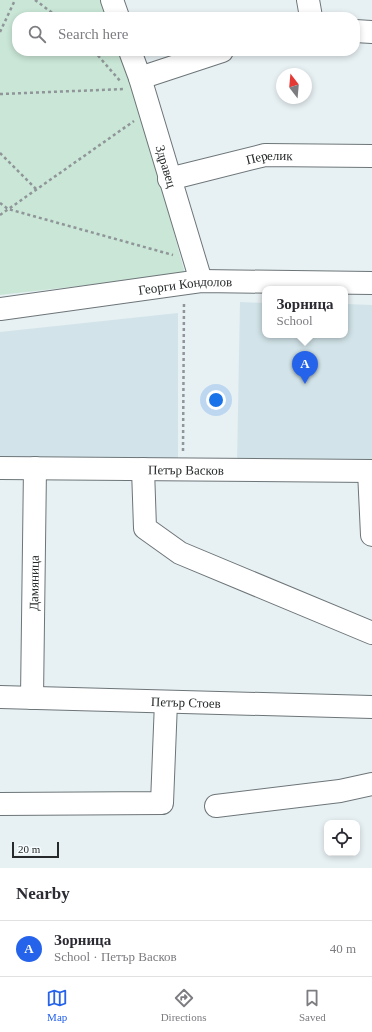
<!DOCTYPE html>
<meta charset="utf-8">
<style>
:root{--surface:#fff;--page:#f7f7f7;--text:#2b2b33;--muted:#7c7c81;--line:#e1e1e2;--accent:#2563eb}
body{margin:0;font-family:"Times New Roman",serif;background:var(--page);color:var(--text)}
.controls{position:absolute;right:12px;bottom:12px;display:grid;overflow:hidden;border-radius:8px;box-shadow:0 2px 6px #0003}
.controls button{width:36px;height:36px;display:grid;place-items:center;padding:0;border:0;border-bottom:1px solid var(--line);background:var(--surface);color:var(--text);font:20px sans-serif}
.compass{position:absolute;left:276px;top:68px;width:36px;height:36px;border-radius:50%;background:var(--surface);box-shadow:0 2px 6px #0003;rotate:344deg}
.scale{position:absolute;left:12px;bottom:10px;width:47px;box-sizing:border-box;padding-left:4px;border:2px solid #272a2b;border-top:0;font-size:11px;line-height:14px;white-space:nowrap;color:#272a2b;-webkit-text-stroke:3px #f7fdfe;paint-order:stroke}
.you{position:absolute;left:216px;top:400px;width:14px;height:14px;margin:-10px;border:3px solid #fff;border-radius:50%;background:#1a73e8;box-shadow:0 0 0 6px #1a73e833}
.badge{display:grid;place-items:center;width:26px;height:26px;border-radius:50%;background:var(--accent);color:#fff;font-size:13px;font-weight:700}
.pin{position:absolute;translate:-50% -33px;filter:drop-shadow(0 1px 2px #0008)}
.pin::after{content:'';position:absolute;top:21px;width:14px;height:12px;background:inherit;clip-path:polygon(0 0,100% 0,50% 100%)}
.popup{position:absolute;left:262px;top:286px;width:86px;height:52px;box-sizing:border-box;display:grid;place-content:center;border-radius:8px;background:var(--surface);filter:drop-shadow(0 1px 3px #0005);font-size:13px;white-space:nowrap;color:var(--muted)}
.popup b{font-size:15px;color:var(--text)}
.popup::after{content:'';position:absolute;left:50%;top:100%;margin-left:-8px;border:8px solid transparent;border-top-color:var(--surface)}
.list{margin:0;padding:0;list-style:none}
h2{display:flex;justify-content:space-between;align-items:center;height:52px;margin:0;padding:0 16px;font-size:17px}
h2 small{font-size:13px;font-weight:400;color:var(--muted)}
.list li{display:grid;grid-template-columns:26px 1fr auto;gap:12px;align-items:center;box-sizing:border-box;height:56px;padding:0 16px;border-top:1px solid var(--line)}
.list b{display:block;font-size:15px;white-space:nowrap}
.list p{margin:0;font-size:13px;white-space:nowrap;color:var(--muted)}
.list em{font-size:13px;font-style:normal;color:var(--muted)}
.icon{flex:none;width:22px;height:22px;fill:none;stroke:currentColor;stroke-width:2;stroke-linecap:round;stroke-linejoin:round}
.map{position:relative;flex:none;width:372px;height:868px;overflow:hidden}
.search{position:absolute;background:var(--surface);box-shadow:0 2px 6px #0003;left:12px;right:12px;top:12px;height:44px;display:flex;align-items:center;gap:10px;box-sizing:border-box;padding:0 14px;border-radius:16px;color:var(--muted);font-size:15px}
.sheet{height:108px;background:var(--surface)}
nav{display:flex;justify-content:space-around;align-items:center;box-sizing:border-box;height:56px;border-top:1px solid var(--line);background:var(--surface);font-size:11px;color:var(--muted)}
nav a{display:grid;justify-items:center;gap:2px}
nav .on{color:var(--accent)}
.map>svg:first-child{display:block}
.built{fill:#d2e4e9}
.green{fill:#c9e6d6}
.lines{fill:none;stroke-linecap:round;stroke-linejoin:round}
.minor-casing{stroke:#6d7578;stroke-width:24}
.path{stroke:#8f9598;stroke-width:2.5;stroke-dasharray:3 3;stroke-linecap:butt}
.minor{stroke:#fff;stroke-width:22}
.labels{text-anchor:middle;dominant-baseline:central;stroke-width:3;stroke-linejoin:round;paint-order:stroke}
.street-label{font-size:13px;fill:#272a2b;stroke:#f7fdfe}
</style>
<div class="map">
<svg width="372" height="868" viewBox="0 0 372 868">
<rect width="100%" height="100%" fill="#e7f0f3"/>
<g class="built">
<polygon points="240,302 265,303 265,335 345,335 345,304 372,305 372,466 237,464"/>
<polygon points="178,313 178,463 0,461 0,332"/>
</g>
<polygon class="green" points="0,0 103,0 109,17 17,17 17,51 122,51 133,79 185,274 0,295"/>
<g class="lines">
<g class="minor-casing">
<g id="minor">
<polyline points="112,0 118,17"/>
<polyline points="308,0 311,17"/>
<polyline points="355,31 372,32"/>
<path id="s1" d="M130 51 140 78 201 281"/>
<polyline points="140,78 222,51"/>
<path id="s2" d="M169 179 265 155 372 156"/>
<path id="s3" d="M0 309 201 281 372 283"/>
<path id="s4" d="M0 468 372 471"/>
<polyline points="143,469 145,528 180,553 372,633"/>
<polyline points="369,471 372,535"/>
<path id="s5" d="M0 697 372 707"/>
<path id="s6" d="M32 698 35 468"/>
<polyline points="0,804 162,803 166,702"/>
<polyline points="216,806 340,791 372,784"/>
</g>
</g>
<g class="path">
<polyline points="35,0 58,17"/>
<polyline points="0,32 15,0"/>
<polyline points="94,51 121,82"/>
<polyline points="0,94 125,89"/>
<polyline points="0,153 36,189"/>
<polyline points="0,203 8,209 173,255"/>
<polyline points="0,215 134,121"/>
<polyline points="183,451 184,302"/>
</g>
<use href="#minor" class="minor"/>
</g>
<g class="labels">
<g class="street-label">
<text stroke="none"><textPath href="#s2" startOffset="103">Перелик</textPath></text>
<text stroke="none"><textPath href="#s1" startOffset="121">Здравец</textPath></text>
<text stroke="none"><textPath href="#s3" startOffset="187">Георги Кондолов</textPath></text>
<text stroke="none"><textPath href="#s4" startOffset="186">Петър Васков</textPath></text>
<text stroke="none"><textPath href="#s6" startOffset="115">Дамяница</textPath></text>
<text stroke="none"><textPath href="#s5" startOffset="186">Петър Стоев</textPath></text>
</g>
</g>
</svg>
<div class="controls">
<button><svg class="icon" aria-label="locate" viewBox="0 0 24 24"><circle cx="12" cy="12" r="6"/><path d="M12 2v4M12 18v4M2 12h4M18 12h4"/></svg></button>
</div>
<svg class="compass" viewBox="-18 -18 36 36"><path d="M0-13l5 13h-10z" fill="#e53935"/><path d="M0 13l5-13h-10z" fill="#7c7c81"/></svg>
<div class="scale">20 m</div>
<div class="you"></div>
<div class="pin badge" style="left:305px;top:384px">A</div>
<div class="popup"><b>Зорница</b>School</div>
<div class="search"><svg class="icon" aria-label="search" viewBox="0 0 24 24"><circle cx="10" cy="10" r="6"/><path d="M15 15l6 6"/></svg>Search here</div>
</div>
<section class="sheet">
<h2>Nearby<small></small></h2>
<ul class="list">
<li><span class="badge">A</span><div><b>Зорница</b><p>School · Петър Васков</p></div><em>40 m</em></li>
</ul>
</section>
<nav>
<a class="on"><svg class="icon" aria-label="map" viewBox="0 0 24 24"><path d="M3 6l6-2 6 2 6-2v14l-6 2-6-2-6 2zM9 4v14M15 6v14"/></svg>Map</a>
<a><svg class="icon" aria-label="directions" viewBox="0 0 24 24"><path d="M12 3l9 9-9 9-9-9zM9 14v-3h6M13 9l2 2-2 2"/></svg>Directions</a>
<a><svg class="icon" aria-label="saved" viewBox="0 0 24 24"><path d="M7 4h10v16l-5-4-5 4z"/></svg>Saved</a>
</nav>
